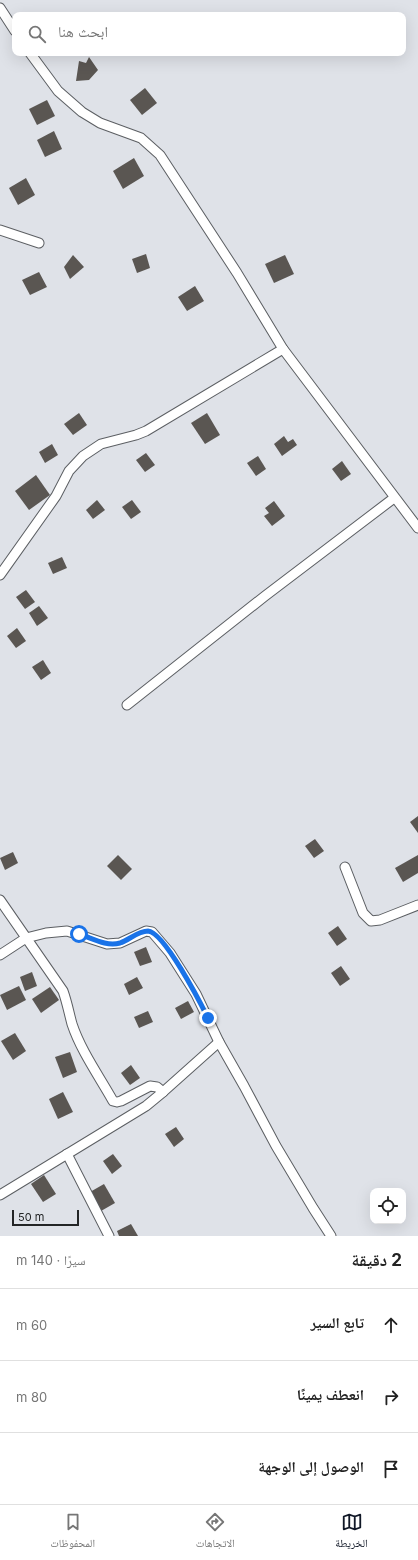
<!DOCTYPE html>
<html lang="ar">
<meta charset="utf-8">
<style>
:root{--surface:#fff;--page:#f6f6f6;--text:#222;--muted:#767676;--line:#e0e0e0;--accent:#111827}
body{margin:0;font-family:Inter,"Noto Naskh Arabic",sans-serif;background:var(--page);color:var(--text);direction:rtl}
.controls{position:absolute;right:12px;bottom:12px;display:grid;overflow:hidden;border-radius:8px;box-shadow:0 4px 16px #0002}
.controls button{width:36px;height:36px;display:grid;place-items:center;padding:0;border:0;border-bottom:1px solid var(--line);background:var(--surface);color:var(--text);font:20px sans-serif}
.scale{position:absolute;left:12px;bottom:10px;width:67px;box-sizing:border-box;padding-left:4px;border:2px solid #232526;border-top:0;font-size:11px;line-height:14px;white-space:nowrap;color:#232526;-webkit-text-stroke:3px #dfe2e8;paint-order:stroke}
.stop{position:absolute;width:12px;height:12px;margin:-9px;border:3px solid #1a73e8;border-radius:50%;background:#fff}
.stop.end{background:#1a73e8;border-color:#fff;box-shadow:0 1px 4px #0008}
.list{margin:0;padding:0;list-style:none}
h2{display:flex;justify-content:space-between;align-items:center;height:52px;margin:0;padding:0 16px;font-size:17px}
h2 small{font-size:13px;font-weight:400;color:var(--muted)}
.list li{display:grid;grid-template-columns:26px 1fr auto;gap:12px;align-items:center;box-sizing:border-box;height:72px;padding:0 16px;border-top:1px solid var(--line)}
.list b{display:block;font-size:15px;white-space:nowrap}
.list em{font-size:13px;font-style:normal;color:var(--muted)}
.icon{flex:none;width:22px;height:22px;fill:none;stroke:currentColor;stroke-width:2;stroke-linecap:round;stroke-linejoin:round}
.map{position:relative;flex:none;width:418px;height:1236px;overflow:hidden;direction:ltr}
.search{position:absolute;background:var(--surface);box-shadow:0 4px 16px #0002;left:12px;right:12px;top:12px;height:44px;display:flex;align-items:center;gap:10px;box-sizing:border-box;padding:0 14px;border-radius:8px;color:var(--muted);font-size:15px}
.sheet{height:268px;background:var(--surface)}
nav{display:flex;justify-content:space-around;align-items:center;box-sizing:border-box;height:56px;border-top:1px solid var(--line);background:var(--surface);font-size:11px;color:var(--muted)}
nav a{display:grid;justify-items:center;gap:2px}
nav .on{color:var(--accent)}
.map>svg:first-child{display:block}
.building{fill:#5a5652}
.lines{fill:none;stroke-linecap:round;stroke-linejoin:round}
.street-casing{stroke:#5c5f63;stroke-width:11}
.street{stroke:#fff;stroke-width:9}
.route{stroke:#1a73e8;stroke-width:5}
</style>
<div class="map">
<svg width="418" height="1236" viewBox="0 0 418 1236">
<rect width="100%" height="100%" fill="#dfe2e8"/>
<g class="building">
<polygon points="89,57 98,70 89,80 76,81 79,61 86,63"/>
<polygon points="145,88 157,103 142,115 130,100"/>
<polygon points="47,100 55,116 37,125 29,109"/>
<polygon points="54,131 62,149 45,157 37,140"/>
<polygon points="134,158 144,176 123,189 113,171"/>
<polygon points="26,178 35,195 18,205 9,188"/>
<polygon points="146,254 150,268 137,273 132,259"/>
<polygon points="73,255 84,267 70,279 64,267"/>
<polygon points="285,255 294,274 274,283 265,264"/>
<polygon points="39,272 47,287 30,295 22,280"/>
<polygon points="195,286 204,301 187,311 178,297"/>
<polygon points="79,413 87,425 73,435 64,424"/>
<polygon points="207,413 220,435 205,444 191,423"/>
<polygon points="284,436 288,442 293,439 297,445 282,456 274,444"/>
<polygon points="52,444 58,455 45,463 39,452"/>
<polygon points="146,453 155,465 145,472 136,460"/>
<polygon points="258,456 266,469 256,476 247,463"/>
<polygon points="342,461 351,474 341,481 332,469"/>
<polygon points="36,475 50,495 29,510 15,491"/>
<polygon points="97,500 105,510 93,519 86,510"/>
<polygon points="132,500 141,512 131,519 122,507"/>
<polygon points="274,501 285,516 272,526 264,516 269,513 265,508"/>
<polygon points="62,557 67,568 53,574 48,563"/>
<polygon points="26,590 35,602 25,609 16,597"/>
<polygon points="39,606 48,618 37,626 29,613"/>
<polygon points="17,628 26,641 16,648 7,636"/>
<polygon points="43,660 51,673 41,680 32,667"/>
<polygon points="418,816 418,833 410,822"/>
<polygon points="315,839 324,851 314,858 305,846"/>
<polygon points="13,852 18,863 5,870 0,858"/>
<polygon points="118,855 132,869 121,880 107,866"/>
<polygon points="418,855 418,873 403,882 395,868"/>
<polygon points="338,926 347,939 337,946 328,933"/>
<polygon points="146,947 152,962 140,966 134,952"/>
<polygon points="341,966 350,979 340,986 331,973"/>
<polygon points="32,972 37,986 25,991 20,977"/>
<polygon points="137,977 143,988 129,995 124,984"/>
<polygon points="19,986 26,1000 7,1010 0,995"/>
<polygon points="50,987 59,1000 41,1013 32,999"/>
<polygon points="188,1001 194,1012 181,1019 175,1008"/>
<polygon points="148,1011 153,1022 139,1028 134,1017"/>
<polygon points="15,1033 26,1051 13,1060 1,1041"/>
<polygon points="70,1052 77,1072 63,1078 55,1057"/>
<polygon points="131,1065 140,1078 130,1085 121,1073"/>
<polygon points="63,1092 73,1112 58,1119 49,1099"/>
<polygon points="176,1127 184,1139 174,1147 165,1134"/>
<polygon points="113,1154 122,1166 112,1174 103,1161"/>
<polygon points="44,1175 56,1194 43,1202 31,1184"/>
<polygon points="104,1184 115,1203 101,1211 90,1192"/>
<polygon points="131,1224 138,1236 119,1236 117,1231"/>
</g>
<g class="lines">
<g class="street-casing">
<g id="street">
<polyline points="0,8 15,31"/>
<polyline points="30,53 58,91 82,112 100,123 141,138 160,155 237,273 283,349 418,528"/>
<polyline points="0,230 39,243"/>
<polyline points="0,575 56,496 69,471 83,456 101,444 136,435 146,431 283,349"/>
<polyline points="127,705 265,596 394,498"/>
<polyline points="345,867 363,913 371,921 380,920 418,905"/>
<path d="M0 900 63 991C67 1002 69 1013 72 1024 81 1051 99 1076 113 1101L117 1102 121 1101 150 1086 157 1087 163 1092"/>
<polyline points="0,955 26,938 46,933 67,931 107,944 120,943 146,931 152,932 170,953 196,994 219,1042 244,1086 276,1146 313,1208 331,1236"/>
<polyline points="67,1154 109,1236"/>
<polyline points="0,1195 146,1106 163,1092 219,1042"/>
</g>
</g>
<use href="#street" class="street"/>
</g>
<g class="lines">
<path class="route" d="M79 934C92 938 106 947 120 943 129 940 138 931 148 931 164 932 200 1002 208 1018"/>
</g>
</svg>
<div class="controls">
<button><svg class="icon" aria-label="locate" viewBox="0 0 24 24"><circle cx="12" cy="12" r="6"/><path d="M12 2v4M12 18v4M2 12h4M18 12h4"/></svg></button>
</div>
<div class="scale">50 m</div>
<div class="stop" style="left:79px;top:934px"></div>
<div class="stop end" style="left:208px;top:1018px"></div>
<div class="search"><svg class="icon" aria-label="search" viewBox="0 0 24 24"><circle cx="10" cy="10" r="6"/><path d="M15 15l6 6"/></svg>ابحث هنا</div>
</div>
<section class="sheet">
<h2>2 دقيقة<small>سيرًا · 140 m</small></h2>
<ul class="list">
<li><svg class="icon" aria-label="ahead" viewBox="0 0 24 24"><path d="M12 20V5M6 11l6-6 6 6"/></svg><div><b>تابع السير</b></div><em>60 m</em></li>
<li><svg class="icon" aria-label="right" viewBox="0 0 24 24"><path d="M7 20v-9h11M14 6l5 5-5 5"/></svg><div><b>انعطف يمينًا</b></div><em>80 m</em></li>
<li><svg class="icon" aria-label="arrive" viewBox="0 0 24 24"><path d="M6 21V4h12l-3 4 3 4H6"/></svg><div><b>الوصول إلى الوجهة</b></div></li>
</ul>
</section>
<nav>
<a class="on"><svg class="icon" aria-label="map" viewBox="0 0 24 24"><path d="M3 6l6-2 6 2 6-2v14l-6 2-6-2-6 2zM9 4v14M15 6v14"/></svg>الخريطة</a>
<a><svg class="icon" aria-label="directions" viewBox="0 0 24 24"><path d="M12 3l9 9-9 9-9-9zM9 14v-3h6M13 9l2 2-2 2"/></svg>الاتجاهات</a>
<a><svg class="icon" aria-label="saved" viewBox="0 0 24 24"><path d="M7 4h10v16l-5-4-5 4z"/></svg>المحفوظات</a>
</nav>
